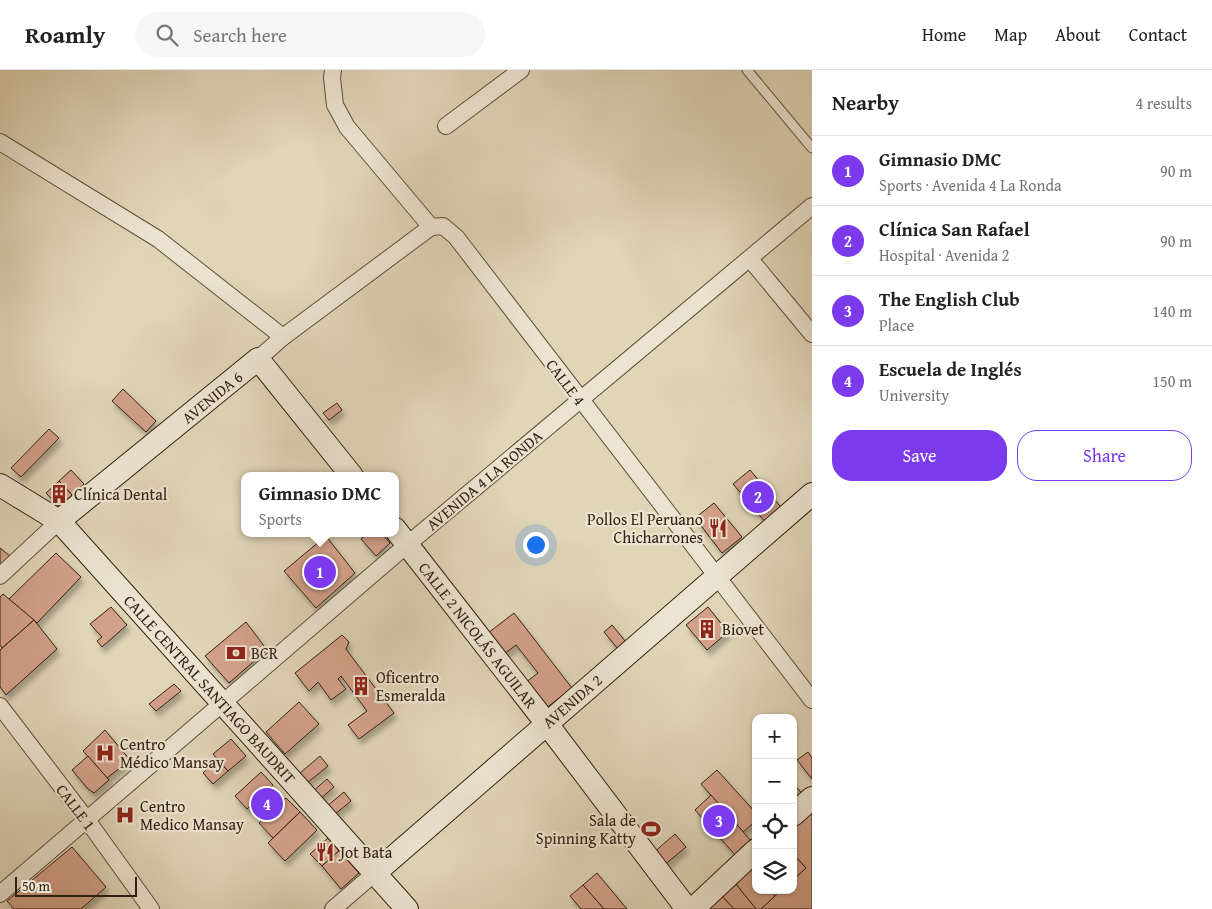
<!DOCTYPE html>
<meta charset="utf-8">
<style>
:root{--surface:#fff;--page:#f6f6f6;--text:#222;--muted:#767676;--line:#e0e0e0;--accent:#7c3aed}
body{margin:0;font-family:"Gentium Book Plus",serif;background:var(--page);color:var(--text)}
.controls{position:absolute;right:15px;bottom:15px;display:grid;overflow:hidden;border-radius:10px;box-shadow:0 1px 4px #0004}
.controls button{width:45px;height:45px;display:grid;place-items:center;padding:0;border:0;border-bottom:1px solid var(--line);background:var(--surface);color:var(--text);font:25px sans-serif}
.scale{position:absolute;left:15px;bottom:12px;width:122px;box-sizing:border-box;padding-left:5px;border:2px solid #322111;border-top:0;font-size:14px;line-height:18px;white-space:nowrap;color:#322111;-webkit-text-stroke:4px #ece4d1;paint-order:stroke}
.you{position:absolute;left:535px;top:474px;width:18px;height:18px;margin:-12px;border:4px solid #fff;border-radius:50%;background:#1a73e8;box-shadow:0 0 0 8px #1a73e833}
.badge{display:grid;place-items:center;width:32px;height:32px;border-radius:50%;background:var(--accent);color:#fff;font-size:16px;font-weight:700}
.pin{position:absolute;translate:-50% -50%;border:2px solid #fff;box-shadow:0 1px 5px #0006}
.popup{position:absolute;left:241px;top:402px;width:158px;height:65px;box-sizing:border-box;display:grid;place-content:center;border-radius:10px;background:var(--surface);filter:drop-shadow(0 1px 4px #0005);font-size:16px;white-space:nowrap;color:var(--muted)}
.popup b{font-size:19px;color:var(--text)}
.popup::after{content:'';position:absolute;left:50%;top:100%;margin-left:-10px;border:10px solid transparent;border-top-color:var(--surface)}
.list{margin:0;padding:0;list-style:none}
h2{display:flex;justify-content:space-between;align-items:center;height:65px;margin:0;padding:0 20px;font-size:21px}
h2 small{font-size:16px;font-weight:400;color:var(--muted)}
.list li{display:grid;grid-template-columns:32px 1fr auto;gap:15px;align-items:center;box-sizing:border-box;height:70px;padding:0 20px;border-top:1px solid var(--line)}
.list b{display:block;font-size:19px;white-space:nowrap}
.list p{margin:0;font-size:16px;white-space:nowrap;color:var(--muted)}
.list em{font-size:16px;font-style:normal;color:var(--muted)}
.actions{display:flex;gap:10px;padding:15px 20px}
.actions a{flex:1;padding:11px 0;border:1px solid var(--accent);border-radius:20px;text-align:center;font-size:18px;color:var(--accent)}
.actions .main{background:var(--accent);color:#fff}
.icon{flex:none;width:28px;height:28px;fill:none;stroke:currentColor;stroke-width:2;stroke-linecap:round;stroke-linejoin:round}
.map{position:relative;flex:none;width:812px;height:839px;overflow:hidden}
header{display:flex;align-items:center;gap:30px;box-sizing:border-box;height:70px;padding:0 25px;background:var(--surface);border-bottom:1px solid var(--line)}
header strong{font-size:24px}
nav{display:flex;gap:28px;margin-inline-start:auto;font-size:18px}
.search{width:350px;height:45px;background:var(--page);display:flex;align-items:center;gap:12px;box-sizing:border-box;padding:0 18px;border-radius:28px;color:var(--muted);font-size:19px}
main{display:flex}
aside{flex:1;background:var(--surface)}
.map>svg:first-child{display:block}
.building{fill:#d3a18a;stroke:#322111;filter:url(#shadow)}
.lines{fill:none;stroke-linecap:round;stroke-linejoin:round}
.service-casing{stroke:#5e4e3b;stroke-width:11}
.minor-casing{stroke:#5e4e3b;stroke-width:18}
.secondary-casing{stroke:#322111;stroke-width:24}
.service{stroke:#ece4d1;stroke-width:9}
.minor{stroke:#ece4d1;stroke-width:16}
.secondary{stroke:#ece4d1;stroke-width:22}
.labels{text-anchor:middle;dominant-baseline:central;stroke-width:4.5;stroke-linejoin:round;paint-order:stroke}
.street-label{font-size:16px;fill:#322111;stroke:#ece4d1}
.poi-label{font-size:16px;fill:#322111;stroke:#ece4d1;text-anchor:start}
</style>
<header>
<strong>Roamly</strong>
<div class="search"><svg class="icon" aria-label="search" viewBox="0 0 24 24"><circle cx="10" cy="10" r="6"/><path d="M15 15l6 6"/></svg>Search here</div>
<nav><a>Home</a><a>Map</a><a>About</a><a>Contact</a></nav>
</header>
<main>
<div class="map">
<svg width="812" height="839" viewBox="0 0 812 839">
<defs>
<filter id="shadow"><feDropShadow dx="3" dy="5.5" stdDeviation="2.5" flood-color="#0004"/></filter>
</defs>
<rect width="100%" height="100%" fill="#e1d5b8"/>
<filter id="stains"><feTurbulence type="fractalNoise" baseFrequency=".004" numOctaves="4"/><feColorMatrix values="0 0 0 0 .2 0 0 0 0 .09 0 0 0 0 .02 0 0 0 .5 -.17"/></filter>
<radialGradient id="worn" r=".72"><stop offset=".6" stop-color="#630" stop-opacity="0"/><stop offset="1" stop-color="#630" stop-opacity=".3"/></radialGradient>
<g class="building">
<polygon points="123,319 156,351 146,362 112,331"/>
<polygon points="337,333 342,340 329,350 323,343"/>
<polygon points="49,359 59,368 21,407 11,398"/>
<polygon points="71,400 84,414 72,425 59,411"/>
<polygon points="750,400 784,441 767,454 733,414"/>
<polygon points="59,411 72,425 59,437 46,423"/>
<polygon points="714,433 742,467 722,483 695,448"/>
<polygon points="368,463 381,463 390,473 376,486 361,469"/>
<polygon points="326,466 355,503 316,538 284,501"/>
<polygon points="0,478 10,486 0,495"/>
<polygon points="56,483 81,507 37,553 9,529"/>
<polygon points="3,524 34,550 2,578 0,575 0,527"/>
<polygon points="111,537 127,555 102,577 97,571 102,567 90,554"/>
<polygon points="708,537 728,562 707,580 686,555"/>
<polygon points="514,543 572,618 545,639 525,613 538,603 516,575 504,584 488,563"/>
<polygon points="34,550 57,579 6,625 0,617 0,580"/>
<polygon points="246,552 267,580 229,613 205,586"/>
<polygon points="612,555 626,572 618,579 604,562"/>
<polygon points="342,565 349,572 346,579 394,643 359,669 348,655 367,641 341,606 338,609 346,619 331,630 318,612 309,621 295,603"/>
<polygon points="174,614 181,621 156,641 149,634"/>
<polygon points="299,632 319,654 285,684 266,662"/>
<polygon points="105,660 130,690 107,708 83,681"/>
<polygon points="231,669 246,686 228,701 213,684"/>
<polygon points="808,682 812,688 812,709 797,690"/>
<polygon points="88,686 109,710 94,723 88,719 72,700"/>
<polygon points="320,686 328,696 307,713 299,704"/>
<polygon points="217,689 228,701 213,714 203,703"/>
<polygon points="717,700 756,743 756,751 743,762 701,714"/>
<polygon points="261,702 273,715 247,739 235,726"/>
<polygon points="327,709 334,717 319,730 312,722"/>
<polygon points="793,713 805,727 798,733 793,727"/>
<polygon points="344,722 351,731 334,745 327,736"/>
<polygon points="711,725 752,772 736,786 695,740"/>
<polygon points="286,728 300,742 273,768 259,753"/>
<polygon points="812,740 812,839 761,839 781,820 793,820 793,810 806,798 793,784 793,756"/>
<polygon points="300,742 317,760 285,791 268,773"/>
<polygon points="675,764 686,777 663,796 653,783"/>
<polygon points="328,768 339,781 322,796 310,784"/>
<polygon points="72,777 106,817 81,839 14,839 7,831"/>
<polygon points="339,781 359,803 341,819 322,796"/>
<polygon points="793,784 806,798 793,810"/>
<polygon points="750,797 756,803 756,820 770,820 775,826 761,839 756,839 735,813"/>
<polygon points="597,803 627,839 604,839 583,815"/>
<polygon points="735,813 756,839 734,839 722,826"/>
<polygon points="583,815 604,839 581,839 570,826"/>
<polygon points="722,826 734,839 708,839"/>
</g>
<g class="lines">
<g class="service-casing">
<polyline id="service" points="747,0 812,78"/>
</g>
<g class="minor-casing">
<g id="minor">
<polyline points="333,0 332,8 335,35 347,57 431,157"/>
<polyline points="446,56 521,0"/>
<polyline points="0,72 158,169 283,267"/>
<polyline points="431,157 443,156 456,167 812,630"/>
<polyline points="750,189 812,264"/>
<polyline points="258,289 283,267 431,157"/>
<polyline points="0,506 59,451"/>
<polyline points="0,636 87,750 151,839"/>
<polyline points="0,824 408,474 812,136"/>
<polyline points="333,839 375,803"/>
</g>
</g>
<g class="secondary-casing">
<g id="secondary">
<polyline points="0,415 59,451 407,839"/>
<polyline points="59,451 258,289 352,406"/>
<polyline points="395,459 547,654 687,839"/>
<polyline points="793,745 812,728"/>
<polyline points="375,803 812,424"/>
<polyline points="693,839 756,780"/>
</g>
</g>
<use href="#service" class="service"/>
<use href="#minor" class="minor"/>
<use href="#secondary" class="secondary"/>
</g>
<defs>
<g id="building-bare" transform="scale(1.5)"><path d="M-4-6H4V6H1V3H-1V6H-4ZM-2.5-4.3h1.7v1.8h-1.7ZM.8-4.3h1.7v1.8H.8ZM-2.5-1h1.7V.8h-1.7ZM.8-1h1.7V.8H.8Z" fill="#8f2418" stroke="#ece4d1" stroke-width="2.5" paint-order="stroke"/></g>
<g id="restaurant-bare" transform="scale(1.5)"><path d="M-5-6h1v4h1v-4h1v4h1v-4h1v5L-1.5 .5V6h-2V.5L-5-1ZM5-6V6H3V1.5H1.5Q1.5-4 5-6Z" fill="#8f2418" stroke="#ece4d1" stroke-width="2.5" paint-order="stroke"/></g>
<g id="bank-bare" transform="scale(1.5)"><path d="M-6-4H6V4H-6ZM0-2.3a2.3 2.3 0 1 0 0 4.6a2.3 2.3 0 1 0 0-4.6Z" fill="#8f2418" stroke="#ece4d1" stroke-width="2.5" paint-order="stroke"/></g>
<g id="hospital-bare" transform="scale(1.5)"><path d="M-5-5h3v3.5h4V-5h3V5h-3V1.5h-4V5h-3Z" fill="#8f2418" stroke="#ece4d1" stroke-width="2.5" paint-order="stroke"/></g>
<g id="stadium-bare" transform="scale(1.5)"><path d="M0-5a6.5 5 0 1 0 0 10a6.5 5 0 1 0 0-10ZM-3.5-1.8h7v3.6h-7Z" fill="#8f2418" stroke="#ece4d1" stroke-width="2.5" paint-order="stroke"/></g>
</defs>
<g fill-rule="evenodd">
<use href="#building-bare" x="59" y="424"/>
<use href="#restaurant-bare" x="718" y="458"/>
<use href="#building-bare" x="707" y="559"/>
<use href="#bank-bare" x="236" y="583"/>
<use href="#building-bare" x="361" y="616"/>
<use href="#hospital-bare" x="105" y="683"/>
<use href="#hospital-bare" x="125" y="745"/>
<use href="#stadium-bare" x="651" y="759"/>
<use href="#restaurant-bare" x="325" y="782"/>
</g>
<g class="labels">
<g class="street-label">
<text transform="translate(566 312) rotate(53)">CALLE 4</text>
<text transform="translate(212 327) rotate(-39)">AVENIDA 6</text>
<text transform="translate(484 410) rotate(-40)">AVENIDA 4 LA RONDA</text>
<text transform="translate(478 565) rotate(52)">CALLE 2 NICOLÁS AGUILAR</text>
<text transform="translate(210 619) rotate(48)">CALLE CENTRAL SANTIAGO BAUDRIT</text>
<text transform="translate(572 631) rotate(-41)">AVENIDA 2</text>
<text transform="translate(76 737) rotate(53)">CALLE 1</text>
</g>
<g class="poi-label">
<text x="74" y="424">Clínica Dental</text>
<text x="703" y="449" text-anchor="end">Pollos El Peruano<tspan x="703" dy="18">Chicharrones</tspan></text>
<text x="722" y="559">Biovet</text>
<text x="251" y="583">BCR</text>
<text x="376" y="607">Oficentro<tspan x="376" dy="18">Esmeralda</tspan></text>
<text x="120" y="674">Centro<tspan x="120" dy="18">Médico Mansay</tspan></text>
<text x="140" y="736">Centro<tspan x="140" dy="18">Medico Mansay</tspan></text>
<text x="636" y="750" text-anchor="end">Sala de<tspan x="636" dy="18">Spinning Katty</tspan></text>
<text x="340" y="782">Jot Bata</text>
</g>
</g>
<rect width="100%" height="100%" filter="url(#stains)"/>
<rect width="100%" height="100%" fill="url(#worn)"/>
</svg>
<div class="controls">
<button>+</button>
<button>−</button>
<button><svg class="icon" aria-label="locate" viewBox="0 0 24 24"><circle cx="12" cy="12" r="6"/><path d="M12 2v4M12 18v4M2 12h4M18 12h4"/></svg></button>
<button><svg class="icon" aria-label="layers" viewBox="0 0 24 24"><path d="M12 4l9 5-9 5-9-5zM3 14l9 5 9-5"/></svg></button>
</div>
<div class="scale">50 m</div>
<div class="you"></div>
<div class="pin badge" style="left:320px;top:502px">1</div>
<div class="popup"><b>Gimnasio DMC</b>Sports</div>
<div class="pin badge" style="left:758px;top:427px">2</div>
<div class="pin badge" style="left:719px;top:751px">3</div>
<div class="pin badge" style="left:267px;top:734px">4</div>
</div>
<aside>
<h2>Nearby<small>4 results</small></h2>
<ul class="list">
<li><span class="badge">1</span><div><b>Gimnasio DMC</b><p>Sports · Avenida 4 La Ronda</p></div><em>90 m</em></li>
<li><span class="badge">2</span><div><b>Clínica San Rafael</b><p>Hospital · Avenida 2</p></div><em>90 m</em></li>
<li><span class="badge">3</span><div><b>The English Club</b><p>Place</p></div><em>140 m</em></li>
<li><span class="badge">4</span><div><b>Escuela de Inglés</b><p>University</p></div><em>150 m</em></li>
</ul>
<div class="actions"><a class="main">Save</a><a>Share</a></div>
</aside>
</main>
